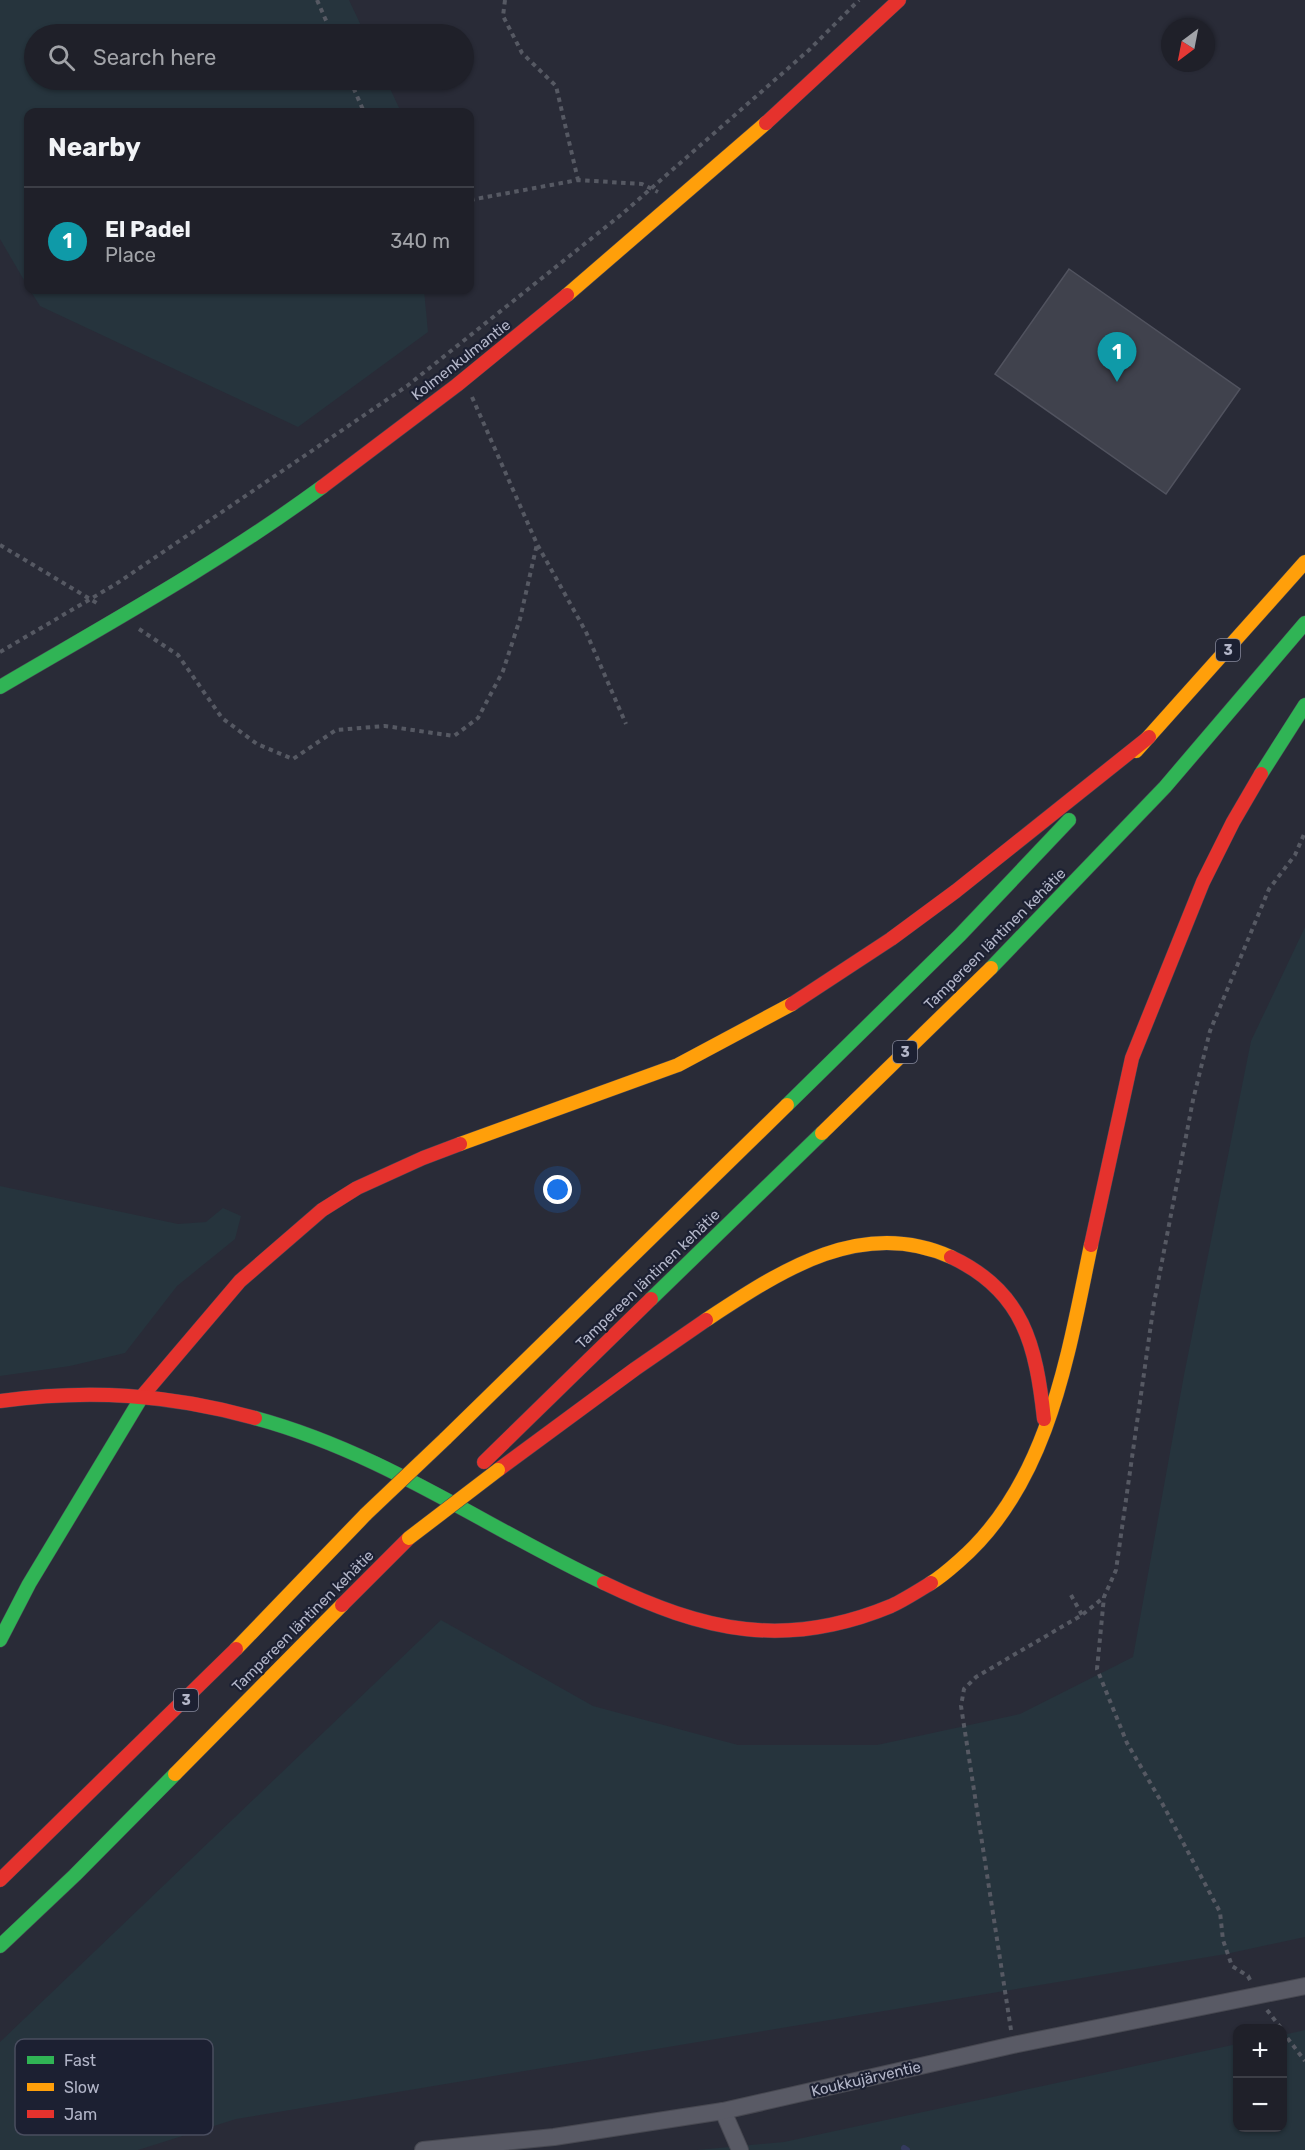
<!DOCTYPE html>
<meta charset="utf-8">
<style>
:root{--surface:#1f2029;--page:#272831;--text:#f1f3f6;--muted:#a1a3a8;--line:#3c3e46;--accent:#db2777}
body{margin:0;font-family:Rubik,sans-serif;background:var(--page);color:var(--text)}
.controls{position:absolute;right:18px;bottom:18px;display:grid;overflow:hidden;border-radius:12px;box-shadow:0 2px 4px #0004}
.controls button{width:54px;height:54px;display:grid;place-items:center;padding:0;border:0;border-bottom:2px solid var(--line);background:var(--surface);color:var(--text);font:30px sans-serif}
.compass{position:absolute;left:1161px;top:18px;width:54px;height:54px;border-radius:50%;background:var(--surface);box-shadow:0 2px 4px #0004;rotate:212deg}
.you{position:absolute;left:558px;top:1190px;width:21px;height:21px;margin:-15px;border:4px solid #fff;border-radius:50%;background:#1a73e8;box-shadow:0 0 0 9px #1a73e833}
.badge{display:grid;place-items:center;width:39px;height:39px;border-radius:50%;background:var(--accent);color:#fff;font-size:20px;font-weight:700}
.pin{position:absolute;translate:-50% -50px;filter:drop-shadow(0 2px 3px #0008)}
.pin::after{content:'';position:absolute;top:32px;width:21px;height:18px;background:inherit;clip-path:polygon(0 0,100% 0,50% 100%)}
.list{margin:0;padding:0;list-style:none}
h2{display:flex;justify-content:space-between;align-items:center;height:78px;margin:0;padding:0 24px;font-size:26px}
h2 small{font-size:20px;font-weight:400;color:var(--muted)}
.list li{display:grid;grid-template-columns:39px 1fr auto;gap:18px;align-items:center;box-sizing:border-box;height:108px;padding:0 24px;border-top:2px solid var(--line)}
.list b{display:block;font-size:22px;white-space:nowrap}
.list p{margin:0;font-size:20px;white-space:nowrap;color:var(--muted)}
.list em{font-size:20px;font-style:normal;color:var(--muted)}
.icon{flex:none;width:33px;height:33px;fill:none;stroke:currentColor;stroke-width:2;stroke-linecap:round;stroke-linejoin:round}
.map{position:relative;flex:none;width:1305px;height:2150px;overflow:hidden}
.search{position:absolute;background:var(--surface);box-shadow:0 2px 4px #0004;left:24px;top:24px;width:450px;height:66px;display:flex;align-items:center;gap:15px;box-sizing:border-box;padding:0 21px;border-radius:33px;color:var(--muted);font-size:22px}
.panel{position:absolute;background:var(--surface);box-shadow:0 2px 4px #0004;left:24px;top:108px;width:450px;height:186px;border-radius:12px}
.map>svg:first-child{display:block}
.green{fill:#26343d}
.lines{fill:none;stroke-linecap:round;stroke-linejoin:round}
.stream{stroke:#343a5e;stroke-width:6}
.building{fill:#40424d;stroke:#51535f;stroke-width:1.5}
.street-casing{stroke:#474851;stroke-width:18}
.fast-casing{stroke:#474854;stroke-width:15}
.slow-casing{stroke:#474854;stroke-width:15}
.jam-casing{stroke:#474854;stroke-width:15}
.path{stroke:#565963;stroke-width:4;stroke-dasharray:4.5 4.5;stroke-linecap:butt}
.street{stroke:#595a65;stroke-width:16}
.fast{stroke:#30b455;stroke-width:14}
.slow{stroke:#ff9f0a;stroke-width:14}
.jam{stroke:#e5322d;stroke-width:14}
.slow-bridge-casing{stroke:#464853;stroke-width:15;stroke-linecap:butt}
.slow-bridge{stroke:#ff9f0a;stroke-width:14}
.labels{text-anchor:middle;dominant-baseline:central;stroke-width:4.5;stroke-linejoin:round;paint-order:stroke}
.shield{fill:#1c2032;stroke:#86899c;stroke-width:1.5}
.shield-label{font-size:14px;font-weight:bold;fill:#b3b6c9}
.street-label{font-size:15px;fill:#b3b6c9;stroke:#1c2032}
.key{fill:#1c2032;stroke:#494d5f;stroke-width:1.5}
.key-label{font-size:16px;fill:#b3b6c9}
</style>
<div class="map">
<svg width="1305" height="2150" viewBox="0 0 1305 2150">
<rect width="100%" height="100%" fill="#292b37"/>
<g class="green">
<polygon points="0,0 349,0 365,34 34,34 34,80 386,80 401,112 28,112 28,287 0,239"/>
<polygon points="30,290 424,290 428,332 298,427 40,306"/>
<polygon points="1305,927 1305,1937 1226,1954 236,2119 138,2150 0,2150 0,2042 441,1620 593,1706 738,1745 877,1745 1020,1714 1133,1657 1184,1375 1251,1041"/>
<polygon points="0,1186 178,1224 206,1222 223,1208 241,1216 235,1239 177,1286 125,1353 70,1366 0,1376"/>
<polygon points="1305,2030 1305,2150 697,2150 784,2142 1237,2044 1238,2128 1282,2128 1283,2035"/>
</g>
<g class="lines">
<polyline class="stream" points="904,2148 907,2150"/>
</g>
<polygon class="building" points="1069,269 1240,389 1166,494 995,374"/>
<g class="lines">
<g class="street-casing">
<g id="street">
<polyline points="723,2111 740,2150"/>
<polyline points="423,2150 554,2137 723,2111 1013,2045 1305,1986"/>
</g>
</g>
<g class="fast-casing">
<g id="fast">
<path d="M0 687C109 623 220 562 322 487"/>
<polyline points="1261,774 1305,705"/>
<polyline points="991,968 1165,787 1305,623"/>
<polyline points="787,1105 960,935 1069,820"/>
<polyline points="651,1299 822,1133"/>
<path d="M255 1418C384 1453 485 1527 604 1583"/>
<polyline points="0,1640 29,1584 143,1395"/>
<polyline points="0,1946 75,1875 175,1774"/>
</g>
</g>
<g class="slow-casing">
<g id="slow">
<polyline points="567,295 766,123"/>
<polyline points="1136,751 1305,562"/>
<polyline points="822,1133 991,968"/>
<polyline points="460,1144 678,1065 792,1004"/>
<path d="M706 1320C779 1272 861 1216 951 1257"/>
<polyline points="445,1439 787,1105"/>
<path d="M931 1583C941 1577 950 1569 959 1561 1049 1483 1068 1354 1091 1245"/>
<polyline points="236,1649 366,1514"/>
<polyline points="175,1774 342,1605"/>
</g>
</g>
<g class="jam-casing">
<g id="jam">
<polyline points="766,123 899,0"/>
<polyline points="322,487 457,385 567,295"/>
<polyline points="792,1004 891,939 956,891 1149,737"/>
<polyline points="1091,1245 1132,1058 1203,882 1233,822 1261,774"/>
<path d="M951 1257C1024 1291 1036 1346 1044 1419"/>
<polyline points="143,1395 240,1281 322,1210 357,1188 423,1158 460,1144"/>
<path d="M0 1401C89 1389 168 1394 255 1418"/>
<polyline points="484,1462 651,1299"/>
<polyline points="498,1470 635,1369 706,1320"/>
<path d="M604 1583C704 1631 785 1650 891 1606 904 1600 918 1591 931 1583"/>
<polyline points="342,1605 409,1538"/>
<polyline points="0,1880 236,1649"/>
</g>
</g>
<g class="path">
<polyline points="317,0 332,34"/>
<polyline points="505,0 503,16 522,53 556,86 578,180"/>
<polyline points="350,80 364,112"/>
<polyline points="470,200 578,180 642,184 658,192"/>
<polyline points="472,397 537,544 586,632 626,724"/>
<polyline points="0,545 100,605"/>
<polyline points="139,629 178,655 222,718 257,744 293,759 336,730 385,726 454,736 478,718 503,671 520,619 537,544"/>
<polyline points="0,652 116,584 407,386 622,214 809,50 859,0"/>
<polyline points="1071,1595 1082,1615"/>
<polyline points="1250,1980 1248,1976 1232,1966 1223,1940 1220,1912 1162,1803 1127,1743 1097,1669 1104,1597 1116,1570 1154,1303 1193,1100 1210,1031 1269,889 1295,855 1305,832"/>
<polyline points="1267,2010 1281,2028"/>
<polyline points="1011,2030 961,1706 964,1689 976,1677 1082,1615 1103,1598"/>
<polyline points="1282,2031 1305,2061"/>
</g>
<use href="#street" class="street"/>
<use href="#fast" class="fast"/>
<use href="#slow" class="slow"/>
<use href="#jam" class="jam"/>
<g class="slow-bridge-casing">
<g id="slow-bridge">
<polyline points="366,1514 445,1439"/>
<polyline points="409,1538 498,1470"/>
</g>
</g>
<use href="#slow-bridge" class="slow-bridge"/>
</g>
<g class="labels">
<g class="shield">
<rect x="1216" y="639" width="24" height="22" rx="4.5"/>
<rect x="893" y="1041" width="24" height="22" rx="4.5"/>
<rect x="174" y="1689" width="24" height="22" rx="4.5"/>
</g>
<g class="shield-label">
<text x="1228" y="650">3</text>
<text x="905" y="1052">3</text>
<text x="186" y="1700">3</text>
</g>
<g class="street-label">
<text transform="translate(461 360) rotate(-38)">Kolmenkulmantie</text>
<text transform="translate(995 939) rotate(-45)">Tampereen läntinen kehätie</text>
<text transform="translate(648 1279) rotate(-44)">Tampereen läntinen kehätie</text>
<text transform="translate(303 1621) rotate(-45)">Tampereen läntinen kehätie</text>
<text transform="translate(866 2079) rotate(-13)">Koukkujärventie</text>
</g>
</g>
<rect x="15" y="2039" width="198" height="96" rx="9" class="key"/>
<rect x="27" y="2056" width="27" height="8" fill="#30b455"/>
<rect x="27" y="2083" width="27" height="8" fill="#ff9f0a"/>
<rect x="27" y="2110" width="27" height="8" fill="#e5322d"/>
<g class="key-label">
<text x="64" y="2066">Fast</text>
<text x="64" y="2093">Slow</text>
<text x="64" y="2120">Jam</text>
</g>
</svg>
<div class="controls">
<button>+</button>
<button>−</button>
</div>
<svg class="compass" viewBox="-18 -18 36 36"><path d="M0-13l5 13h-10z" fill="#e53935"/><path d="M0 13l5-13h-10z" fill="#a1a3a8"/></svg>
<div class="you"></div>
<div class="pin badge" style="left:1117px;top:382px;background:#0f9aa8">1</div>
<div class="search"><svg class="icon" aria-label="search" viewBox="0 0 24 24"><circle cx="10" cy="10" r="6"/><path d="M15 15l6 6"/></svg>Search here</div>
<section class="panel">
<h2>Nearby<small></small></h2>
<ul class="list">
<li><span class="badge" style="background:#0f9aa8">1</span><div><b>El Padel</b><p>Place</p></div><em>340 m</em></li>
</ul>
</section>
</div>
